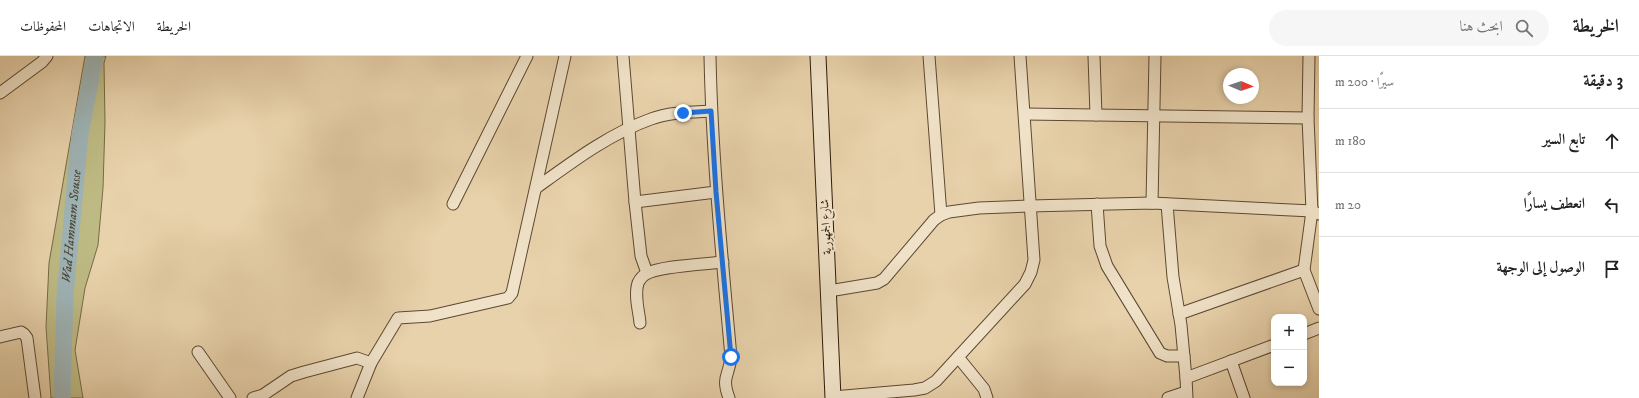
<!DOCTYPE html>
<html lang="ar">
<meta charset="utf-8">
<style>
:root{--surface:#fff;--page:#f6f6f6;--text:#222;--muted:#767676;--line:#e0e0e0}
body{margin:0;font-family:"IM FELL DW Pica",Amiri,serif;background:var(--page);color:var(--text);direction:rtl}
.controls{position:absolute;right:12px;bottom:12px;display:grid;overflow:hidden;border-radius:8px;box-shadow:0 2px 6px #0003}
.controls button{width:36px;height:36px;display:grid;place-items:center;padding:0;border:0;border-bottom:1px solid var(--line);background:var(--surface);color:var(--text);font:20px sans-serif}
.compass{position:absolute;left:1223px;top:12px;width:36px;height:36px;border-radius:50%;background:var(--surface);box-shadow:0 2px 6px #0003;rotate:92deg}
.stop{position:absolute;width:12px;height:12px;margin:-9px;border:3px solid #1a73e8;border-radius:50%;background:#fff}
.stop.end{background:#1a73e8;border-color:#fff;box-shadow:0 1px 4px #0008}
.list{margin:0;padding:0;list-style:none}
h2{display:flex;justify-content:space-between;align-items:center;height:52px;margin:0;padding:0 16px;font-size:17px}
h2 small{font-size:13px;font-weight:400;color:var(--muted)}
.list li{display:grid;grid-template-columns:26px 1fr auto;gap:12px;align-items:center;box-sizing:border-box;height:64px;padding:0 16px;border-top:1px solid var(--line)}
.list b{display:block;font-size:15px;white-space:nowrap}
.list em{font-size:13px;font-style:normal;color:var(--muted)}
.icon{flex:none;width:22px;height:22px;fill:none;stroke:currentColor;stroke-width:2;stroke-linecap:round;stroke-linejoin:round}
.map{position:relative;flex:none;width:1319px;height:342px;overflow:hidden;direction:ltr}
header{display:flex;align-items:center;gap:24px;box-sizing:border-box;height:56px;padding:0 20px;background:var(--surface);border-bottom:1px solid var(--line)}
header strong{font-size:19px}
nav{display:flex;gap:22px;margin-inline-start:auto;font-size:14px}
.search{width:280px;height:36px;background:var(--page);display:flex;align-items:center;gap:10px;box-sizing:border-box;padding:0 14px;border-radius:22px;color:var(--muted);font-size:15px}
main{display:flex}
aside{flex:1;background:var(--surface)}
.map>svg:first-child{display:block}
.green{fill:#beba83;stroke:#766a47}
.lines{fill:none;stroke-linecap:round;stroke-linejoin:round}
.river{stroke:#9eb4b6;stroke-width:17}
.street-casing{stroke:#5c4933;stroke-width:13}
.secondary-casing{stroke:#2e1b0b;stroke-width:17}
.street{stroke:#f0e2c8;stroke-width:11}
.secondary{stroke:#f0e2c8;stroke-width:15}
.route{stroke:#1a73e8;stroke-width:5}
.labels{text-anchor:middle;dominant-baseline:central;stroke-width:4;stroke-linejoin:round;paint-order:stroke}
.street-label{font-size:12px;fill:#2e1b0b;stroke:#f0e2c8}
.water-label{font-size:13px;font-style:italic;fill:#50493e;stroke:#f0e2c8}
</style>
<header>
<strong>الخريطة</strong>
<div class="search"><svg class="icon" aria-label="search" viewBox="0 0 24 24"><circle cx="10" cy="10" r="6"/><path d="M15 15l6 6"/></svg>ابحث هنا</div>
<nav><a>الخريطة</a><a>الاتجاهات</a><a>المحفوظات</a></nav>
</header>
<main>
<aside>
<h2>3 دقيقة<small>سيرًا · 200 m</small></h2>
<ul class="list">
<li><svg class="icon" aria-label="ahead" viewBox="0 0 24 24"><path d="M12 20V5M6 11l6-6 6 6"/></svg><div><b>تابع السير</b></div><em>180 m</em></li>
<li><svg class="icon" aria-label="left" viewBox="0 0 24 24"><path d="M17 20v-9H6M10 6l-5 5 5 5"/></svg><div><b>انعطف يسارًا</b></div><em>20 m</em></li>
<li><svg class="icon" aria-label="arrive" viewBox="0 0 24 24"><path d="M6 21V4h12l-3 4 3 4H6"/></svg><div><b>الوصول إلى الوجهة</b></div></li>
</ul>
</aside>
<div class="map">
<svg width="1319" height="342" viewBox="0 0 1319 342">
<rect width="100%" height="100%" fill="#e8d2ab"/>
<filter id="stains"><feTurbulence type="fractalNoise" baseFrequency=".005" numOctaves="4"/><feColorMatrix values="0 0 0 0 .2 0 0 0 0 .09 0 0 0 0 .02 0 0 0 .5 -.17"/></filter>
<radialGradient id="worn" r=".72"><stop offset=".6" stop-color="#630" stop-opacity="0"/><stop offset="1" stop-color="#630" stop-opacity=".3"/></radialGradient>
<polygon class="green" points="85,0 106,0 104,7 105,66 103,132 98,189 85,232 75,294 83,342 51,342 46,271 49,207"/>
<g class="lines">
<path class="river" id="s1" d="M62 342 65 239 80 78 95 0"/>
<g class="street-casing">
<g id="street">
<polyline points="623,0 635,146 641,200 647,217"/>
<path d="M710 0C712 101 722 201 731 301 729 321 721 320 729 342"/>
<polyline points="929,0 941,159"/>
<polyline points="1094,0 1096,59"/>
<polyline points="1309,0 1308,62 1312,155 1304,214 1319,253"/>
<polyline points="0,37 42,6 47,0"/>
<polyline points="1025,58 1308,62"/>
<path d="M536 132C572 106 609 78 651 63 669 56 692 56 711 55"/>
<polyline points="635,146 716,136"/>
<polyline points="1152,147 1155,0"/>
<polyline points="453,148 527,0"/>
<polyline points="1097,148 1100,190 1107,210 1160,297 1167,300 1184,300"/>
<polyline points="1167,148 1173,221 1181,269 1186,322 1187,342"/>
<polyline points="829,235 877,227 884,223 934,164 941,159 949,156 979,152 1030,150 1152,147 1312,155 1319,158"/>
<polyline points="1179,258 1304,214"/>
<path d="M640 267C639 255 634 240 638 227 640 223 642 220 646 218 659 210 706 208 723 206"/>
<polyline points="1304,278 1319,272"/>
<polyline points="0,281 21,276 24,278 27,282 35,342"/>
<polyline points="198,296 230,342"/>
<polyline points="958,301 984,333 987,342"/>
<polyline points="1231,305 1244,342"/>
<polyline points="1186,322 1274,289"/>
<polyline points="833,341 914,334 925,332 936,325 1025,228 1031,216 1034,204 1020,0"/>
<polyline points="253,342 263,339 291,320 304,316 357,302 371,307"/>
<polyline points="357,342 371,307 398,262 430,260 508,242 512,237 565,0"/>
<polyline points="1168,342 1186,336"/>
</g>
</g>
<g class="secondary-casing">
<polyline id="secondary" points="818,0 833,342"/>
</g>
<use href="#street" class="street"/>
<use href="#secondary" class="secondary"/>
</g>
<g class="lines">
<polyline class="route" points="683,57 711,55 716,136 731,301"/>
</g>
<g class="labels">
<g class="street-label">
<text transform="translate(826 171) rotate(-93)">شارع الجمهورية</text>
</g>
<g class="water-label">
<text stroke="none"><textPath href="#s1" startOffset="172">Wad Hammam Sousse</textPath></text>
</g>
</g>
<rect width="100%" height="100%" filter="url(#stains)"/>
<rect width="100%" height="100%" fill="url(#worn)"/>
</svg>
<div class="controls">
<button>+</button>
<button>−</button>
</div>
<svg class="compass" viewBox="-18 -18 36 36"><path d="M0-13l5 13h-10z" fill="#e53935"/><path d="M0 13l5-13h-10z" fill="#767676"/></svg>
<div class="stop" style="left:731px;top:301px"></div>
<div class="stop end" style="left:683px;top:57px"></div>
</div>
</main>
